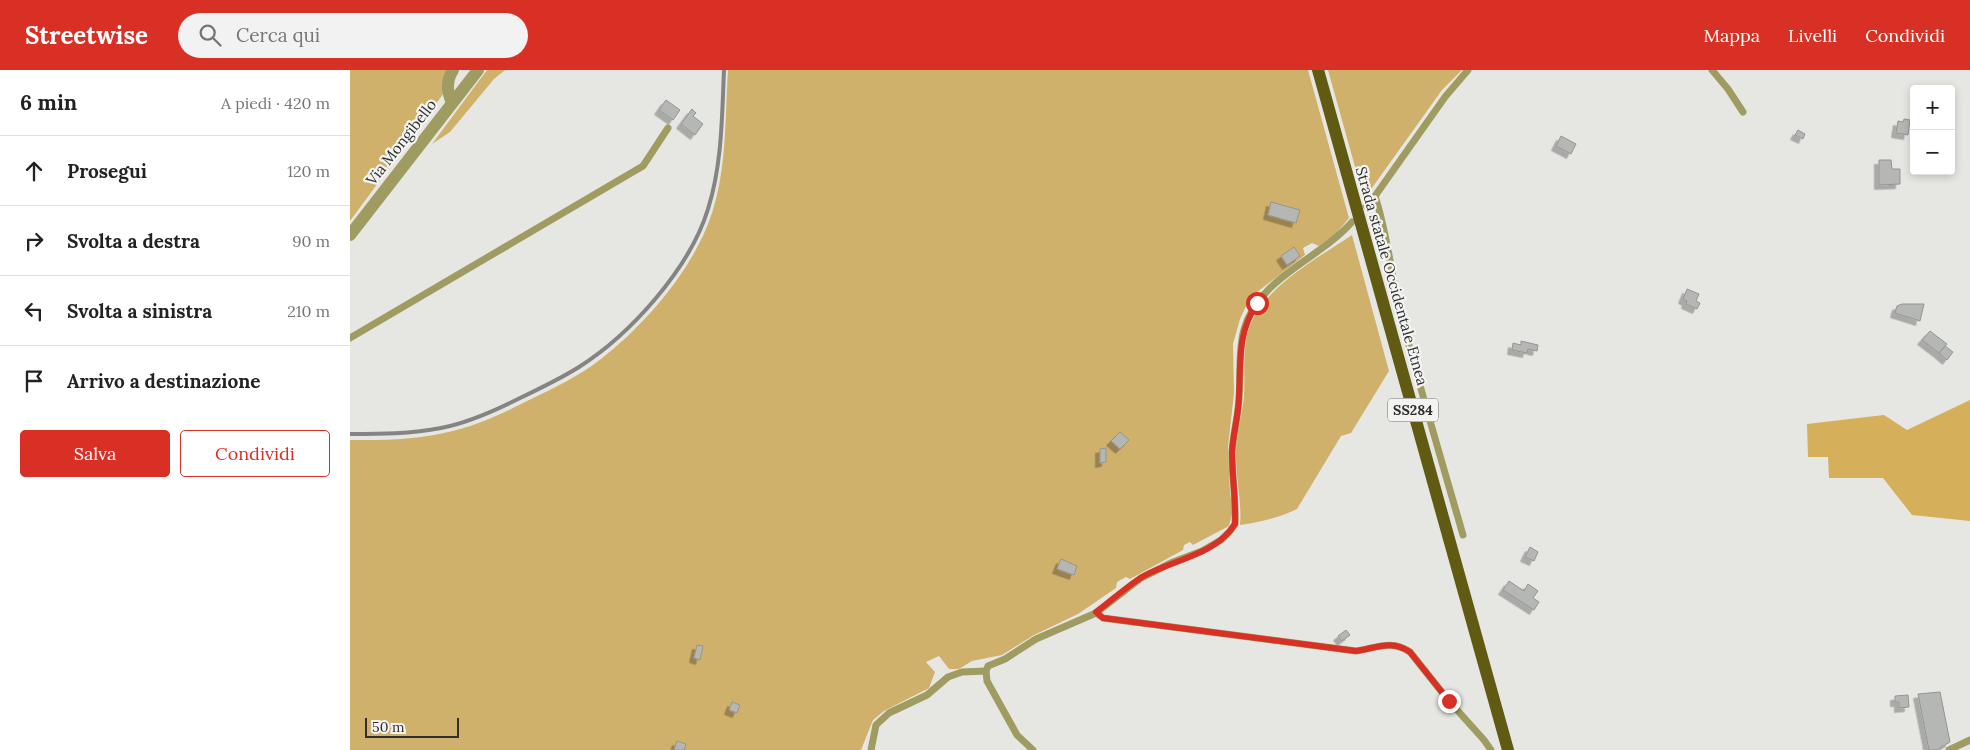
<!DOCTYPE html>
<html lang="it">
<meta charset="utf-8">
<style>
:root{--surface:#fff;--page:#f2f2f2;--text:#222;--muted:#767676;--line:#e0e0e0;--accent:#d93025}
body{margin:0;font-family:Lora,serif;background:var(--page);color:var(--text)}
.controls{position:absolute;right:15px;top:15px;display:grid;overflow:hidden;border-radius:5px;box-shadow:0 2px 8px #0003}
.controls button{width:45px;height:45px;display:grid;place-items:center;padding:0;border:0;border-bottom:1px solid var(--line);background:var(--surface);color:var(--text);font:25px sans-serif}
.scale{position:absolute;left:15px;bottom:12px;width:94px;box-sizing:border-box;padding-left:5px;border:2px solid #2f2f2e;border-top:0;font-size:14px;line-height:18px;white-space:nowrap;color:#2f2f2e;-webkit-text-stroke:4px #f3f4f1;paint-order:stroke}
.stop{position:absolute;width:15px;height:15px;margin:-11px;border:4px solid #d93025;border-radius:50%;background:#fff}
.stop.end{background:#d93025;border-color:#fff;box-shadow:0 1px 5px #0008}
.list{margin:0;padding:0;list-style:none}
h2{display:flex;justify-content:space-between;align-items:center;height:65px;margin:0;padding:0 20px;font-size:21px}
h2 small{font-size:16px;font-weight:400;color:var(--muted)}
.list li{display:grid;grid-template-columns:32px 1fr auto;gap:15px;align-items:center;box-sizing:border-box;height:70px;padding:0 20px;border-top:1px solid var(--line)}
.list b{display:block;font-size:19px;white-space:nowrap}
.list em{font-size:16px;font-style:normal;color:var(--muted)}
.actions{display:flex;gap:10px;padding:15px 20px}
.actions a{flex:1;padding:11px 0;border:1px solid var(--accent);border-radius:5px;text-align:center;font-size:18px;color:var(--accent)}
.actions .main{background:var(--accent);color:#fff}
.icon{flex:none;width:28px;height:28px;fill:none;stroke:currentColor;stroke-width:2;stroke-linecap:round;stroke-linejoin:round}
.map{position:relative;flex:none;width:1620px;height:680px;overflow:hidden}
header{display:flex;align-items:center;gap:30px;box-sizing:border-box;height:70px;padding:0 25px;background:var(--accent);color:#fff}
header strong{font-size:24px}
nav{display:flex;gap:28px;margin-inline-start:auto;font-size:18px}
.search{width:350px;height:45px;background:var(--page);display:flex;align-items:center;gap:12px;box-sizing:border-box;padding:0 18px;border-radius:28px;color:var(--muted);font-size:19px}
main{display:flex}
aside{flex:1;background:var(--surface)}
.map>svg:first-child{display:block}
.green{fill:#d0b16c}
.forest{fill:#d5af59}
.building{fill:#b5b7b4;stroke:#939593;filter:url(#shadow)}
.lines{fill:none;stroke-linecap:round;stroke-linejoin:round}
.service{stroke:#9f9b61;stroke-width:7}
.minor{stroke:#9f9b61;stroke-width:12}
.tertiary{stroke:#9f9b61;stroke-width:12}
.primary{stroke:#605a13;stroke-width:12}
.rail{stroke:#848482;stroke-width:4}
.route{stroke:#d93025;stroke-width:6}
.labels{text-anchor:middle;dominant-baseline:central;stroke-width:4.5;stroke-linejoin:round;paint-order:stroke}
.shield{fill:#f3f4f1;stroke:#6a6a68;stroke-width:1}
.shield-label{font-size:14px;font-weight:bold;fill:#2f2f2e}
.street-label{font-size:15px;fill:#2f2f2e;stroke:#f3f4f1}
</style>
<header>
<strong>Streetwise</strong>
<div class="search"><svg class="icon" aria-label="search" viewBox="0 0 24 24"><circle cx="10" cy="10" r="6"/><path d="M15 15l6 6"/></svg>Cerca qui</div>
<nav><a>Mappa</a><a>Livelli</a><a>Condividi</a></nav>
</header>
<main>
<aside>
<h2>6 min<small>A piedi · 420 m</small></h2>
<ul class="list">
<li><svg class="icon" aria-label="ahead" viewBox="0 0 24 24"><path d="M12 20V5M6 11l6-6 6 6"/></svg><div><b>Prosegui</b></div><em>120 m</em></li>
<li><svg class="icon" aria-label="right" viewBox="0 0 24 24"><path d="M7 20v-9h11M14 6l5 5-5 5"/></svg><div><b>Svolta a destra</b></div><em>90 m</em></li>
<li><svg class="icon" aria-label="left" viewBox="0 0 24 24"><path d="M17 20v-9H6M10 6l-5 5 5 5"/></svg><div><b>Svolta a sinistra</b></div><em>210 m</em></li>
<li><svg class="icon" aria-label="arrive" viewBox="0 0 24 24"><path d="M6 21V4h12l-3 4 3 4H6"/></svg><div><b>Arrivo a destinazione</b></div></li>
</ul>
<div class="actions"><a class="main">Salva</a><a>Condividi</a></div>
</aside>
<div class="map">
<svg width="1620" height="680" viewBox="0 0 1620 680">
<defs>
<filter id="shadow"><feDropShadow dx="-4.5" dy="4.5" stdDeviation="0" flood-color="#0004"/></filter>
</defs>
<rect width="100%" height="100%" fill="#e6e7e3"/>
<g class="green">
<polygon points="0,0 99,0 93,24 59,72 51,72 44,83 45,90 0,151"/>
<polygon points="137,0 155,0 144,9 100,62 82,74"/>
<path d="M378 0H958L999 148 986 164 969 176 962 173 953 178 955 185 906 223 898 232 890 249 883 274 884 323 878 377 880 424 883 439 879 456 843 475 840 472 834 475 833 480 780 509 776 507 767 512 766 518 728 544 684 565 652 585 622 591 609 599H599L589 586 576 592 585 602 579 618 534 641 523 650 511 680H0V370C32 370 63 370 94 363 124 357 152 344 179 330 204 318 229 306 251 289 297 253 344 198 362 143 377 97 375 47 378 0Z"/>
<polygon points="978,0 1112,0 1092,20 1014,129"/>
<path d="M1002 165 1039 301 1001 363 991 366 947 439C929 448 910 452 890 455 892 433 886 409 886 387 885 367 892 346 894 326 895 308 893 288 896 269 904 222 965 190 1002 165Z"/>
</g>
<polygon class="forest" points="1620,330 1620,451 1562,445 1533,408 1479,408 1478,387 1458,387 1457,354 1534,345 1557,360"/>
<g class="building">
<polygon points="316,30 330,40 323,50 309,40"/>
<polygon points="342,39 346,43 343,46 353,54 345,65 331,54"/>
<polygon points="1554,49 1560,50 1558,65 1546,63 1548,51 1553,52"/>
<polygon points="1448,60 1455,64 1453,69 1445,65"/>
<polygon points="1211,66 1226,74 1221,84 1206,76"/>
<polygon points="1529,90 1541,90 1542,99 1550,99 1550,114 1529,115"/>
<polygon points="921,132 950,140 946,153 918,145"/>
<polygon points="944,177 950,186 937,195 931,186"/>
<polygon points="1337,219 1349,224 1346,231 1350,233 1347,239 1336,234 1337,231 1333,229"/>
<polygon points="1552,234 1574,234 1570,251 1545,243 1547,236"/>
<polygon points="1580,261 1597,274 1589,283 1572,270"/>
<polygon points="1171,271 1188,275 1187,281 1178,279 1177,283 1162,280 1163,273 1171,275"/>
<polygon points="1595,276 1603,282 1597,290 1589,283"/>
<polygon points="770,362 779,370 770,379 761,371"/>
<polygon points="756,378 756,392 750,393 750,379"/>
<polygon points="1180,477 1188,482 1184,491 1175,487"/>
<polygon points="711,489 727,496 724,505 707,499"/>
<polygon points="1159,511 1174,521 1178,514 1188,521 1183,528 1189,532 1184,540 1153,520"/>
<polygon points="996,560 1000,565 992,571 988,566"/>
<polygon points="347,575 353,576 350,590 344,588"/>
<polygon points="1590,622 1600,672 1586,680 1579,680 1568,624"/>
<polygon points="1558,625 1559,637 1549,638 1549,632 1545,632 1545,626"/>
<polygon points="382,632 390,635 387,643 379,640"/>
<polygon points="327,671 336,674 334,680 324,680"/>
</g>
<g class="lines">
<g class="service">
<polyline points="1362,0 1378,19 1393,42"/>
<path d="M1025 126C1038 165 1041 206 1051 245 1070 319 1092 392 1113 465"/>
<polyline points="1016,136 1025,126 1095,27 1118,0"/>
<polyline points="0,268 293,96 318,58"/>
<path d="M746 543 753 548 1006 581C1027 578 1041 569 1060 582L1099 631 1134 670 1141 680"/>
<polyline points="521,680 526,655 539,643 577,625 598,607 612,602 636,601"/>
<path d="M683 680 667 665 637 611 636 601 638 596 655 589 686 569 746 543 791 508 823 492 852 481 871 470 880 461 885 454C886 430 882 406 882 382 883 364 888 347 889 329 892 284 883 255 919 219 944 194 978 179 1002 152"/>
<polyline points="1599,680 1620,670"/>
</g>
<path class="minor" d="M102 33C97 21 96 11 103 0"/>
<polyline class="tertiary" points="0,165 128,0"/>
<polyline class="primary" points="968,0 1158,680"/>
<path class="rail" d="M0 364C30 364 61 364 91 358 117 353 144 341 168 329 189 319 210 309 229 297 281 264 340 198 358 139 372 95 372 46 374 0"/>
</g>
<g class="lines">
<path class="route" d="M907 233C887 265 891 289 889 325 889 344 883 363 882 382 882 406 886 430 885 454 866 485 822 490 792 507 776 517 761 531 746 542L753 548 1006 581C1026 578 1042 569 1060 582L1099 631"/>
</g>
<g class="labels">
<rect class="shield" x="1038" y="328.5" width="50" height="23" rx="4"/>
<g class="shield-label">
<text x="1063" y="340">SS284</text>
</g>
<g class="street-label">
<text transform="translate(51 72) rotate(-52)">Via Mongibello</text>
<text transform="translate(1042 206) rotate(74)">Strada statale Occidentale Etnea</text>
</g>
</g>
</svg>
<div class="controls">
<button>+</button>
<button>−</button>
</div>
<div class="scale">50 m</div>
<div class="stop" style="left:907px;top:233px"></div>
<div class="stop end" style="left:1099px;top:631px"></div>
</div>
</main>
